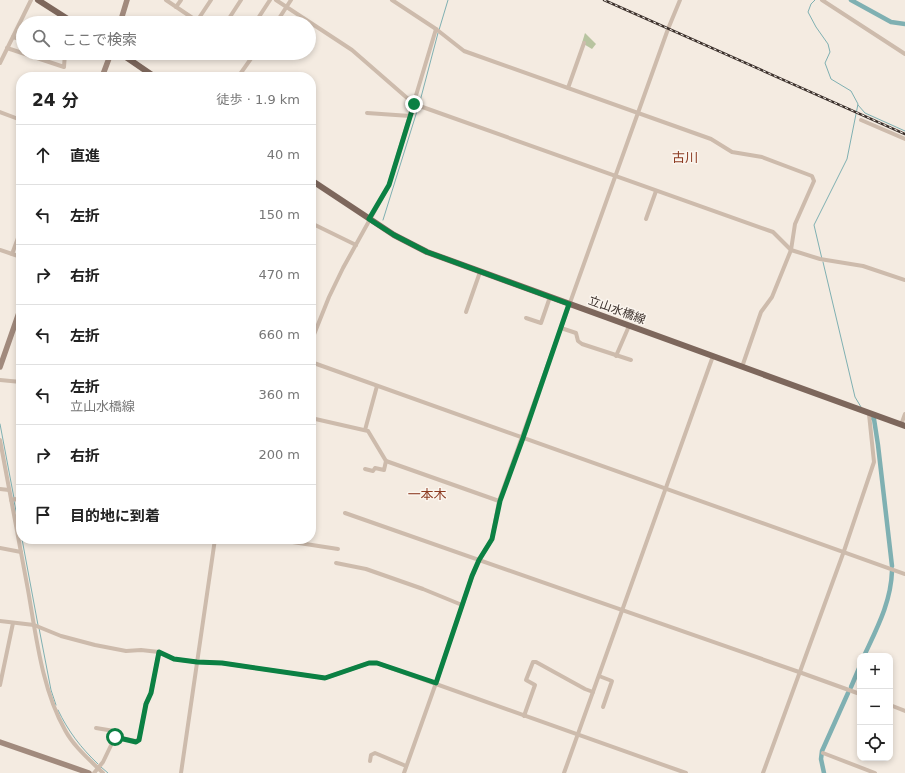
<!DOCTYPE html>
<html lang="ja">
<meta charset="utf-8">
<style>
:root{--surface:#fff;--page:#f2f2f2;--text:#222;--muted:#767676;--line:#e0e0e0}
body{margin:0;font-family:"DejaVu Sans","Noto Sans JP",sans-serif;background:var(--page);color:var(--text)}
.controls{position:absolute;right:12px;bottom:12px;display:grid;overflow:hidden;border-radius:8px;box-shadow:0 2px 6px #0003}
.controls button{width:36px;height:36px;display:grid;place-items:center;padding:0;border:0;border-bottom:1px solid var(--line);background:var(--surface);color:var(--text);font:20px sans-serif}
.stop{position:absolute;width:12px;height:12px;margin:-9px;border:3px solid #0b8043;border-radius:50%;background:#fff}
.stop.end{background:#0b8043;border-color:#fff;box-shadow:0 1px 4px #0008}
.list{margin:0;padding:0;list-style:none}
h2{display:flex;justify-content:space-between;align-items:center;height:52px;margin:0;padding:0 16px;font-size:17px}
h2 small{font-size:13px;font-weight:400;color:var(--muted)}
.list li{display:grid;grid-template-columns:26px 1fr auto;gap:12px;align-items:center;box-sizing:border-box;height:60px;padding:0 16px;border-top:1px solid var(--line)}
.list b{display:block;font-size:15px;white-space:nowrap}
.list p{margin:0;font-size:13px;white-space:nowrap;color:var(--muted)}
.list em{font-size:13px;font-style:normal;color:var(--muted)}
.icon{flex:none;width:22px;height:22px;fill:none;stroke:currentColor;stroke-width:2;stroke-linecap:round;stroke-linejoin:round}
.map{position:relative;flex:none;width:905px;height:773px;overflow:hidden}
.search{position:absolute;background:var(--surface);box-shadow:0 2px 6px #0003;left:16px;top:16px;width:300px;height:44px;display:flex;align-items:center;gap:10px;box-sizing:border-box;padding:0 14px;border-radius:22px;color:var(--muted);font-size:15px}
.panel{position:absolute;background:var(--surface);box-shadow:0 2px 6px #0003;left:16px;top:72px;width:300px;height:472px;border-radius:16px}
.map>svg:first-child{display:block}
.green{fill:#b8c4a0}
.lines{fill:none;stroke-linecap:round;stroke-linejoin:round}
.stream{stroke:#7fb0b2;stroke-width:1}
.canal{stroke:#7fb0b2;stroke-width:4.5}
.street{stroke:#cdbbac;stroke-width:4}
.secondary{stroke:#a18a7d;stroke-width:5.5}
.primary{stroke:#7d675c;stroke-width:6}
.rail-casing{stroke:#3b302b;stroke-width:2.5}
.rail{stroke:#fbf5ee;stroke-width:1;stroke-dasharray:3;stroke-linecap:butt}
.route{stroke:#0b8043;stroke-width:5}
.labels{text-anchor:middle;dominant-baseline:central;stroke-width:3;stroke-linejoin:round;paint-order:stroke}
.street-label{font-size:12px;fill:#3b302b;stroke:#fbf5ee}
.neighbourhood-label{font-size:13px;fill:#8c3b22;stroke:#fbf5ee}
</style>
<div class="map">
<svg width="905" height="773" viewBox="0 0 905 773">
<rect width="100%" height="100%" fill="#f4ebe1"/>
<polygon class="green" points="585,33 596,44 592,49 582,43"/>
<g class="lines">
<g class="stream">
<polyline points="815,0 811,4 808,12 816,27 828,44 830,52 825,63 831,79 851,91 858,104 847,159 814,225 822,259"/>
<polyline points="439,30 448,0"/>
<polyline points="419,105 438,33"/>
<polyline points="858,105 865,113 905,131"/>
<polyline points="383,220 418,108"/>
<polyline points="823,262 855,397 861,407"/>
<polyline points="0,424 14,498"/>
<polyline points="14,501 21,536"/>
<polyline points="22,539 38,625"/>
<polyline points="39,628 51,690 56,705"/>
<path d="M58 710C68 731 81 748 98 764"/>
<polyline points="101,767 108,773"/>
</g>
<g class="canal">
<polyline points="851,0 891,22 905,24"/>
<polyline points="872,418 874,419 878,445 892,566"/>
<path d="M864 656C877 628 891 602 892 571"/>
<polyline points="851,687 860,666"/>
<polyline points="824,773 821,759 822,751 848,693"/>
</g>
<g class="street">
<polyline points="166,0 200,23"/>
<polyline points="276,0 352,50 414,104 773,232 791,250 820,259 863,266 905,280"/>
<polyline points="392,0 436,29 464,51 711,139 732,152 762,157 812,176 814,181 795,224 791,250 772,297 761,312 742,367"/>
<polyline points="822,0 905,54"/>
<polyline points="176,7 181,0"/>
<polyline points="197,21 211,0"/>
<polyline points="226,23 241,0"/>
<polyline points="255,23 270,0"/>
<polyline points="276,23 291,0"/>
<polyline points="13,37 23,40"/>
<polyline points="7,48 64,67 65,53"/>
<polyline points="0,63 31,0"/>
<polyline points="238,77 255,53"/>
<polyline points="568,88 584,43"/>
<polyline points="0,112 21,120"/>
<polyline points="367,113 410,116"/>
<polyline points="861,120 905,139"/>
<polyline points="646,219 656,191"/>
<polyline points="311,223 356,245"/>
<polyline points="0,250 21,257"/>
<polyline points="12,254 18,238"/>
<polyline points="466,312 480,272"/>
<polyline points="526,318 541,323 550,297"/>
<polyline points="561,328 576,333 578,341 582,344 631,360"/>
<polyline points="311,342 329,297 343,268 389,185 436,29"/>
<polyline points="616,356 629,326"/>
<polyline points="311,362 905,574"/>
<polyline points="0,380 21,382"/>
<polyline points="311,418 368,431 386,461 499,501"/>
<polyline points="901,425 905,414"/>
<polyline points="365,430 377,386"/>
<path d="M0 440C9 490 19 540 28 590 36 635 42 690 65 730 74 747 90 760 103 773"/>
<polyline points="365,469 373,471 375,468 384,470 386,461"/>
<polyline points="0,489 9,490"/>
<polyline points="11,500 15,499 21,502"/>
<polyline points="345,513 799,672 860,694"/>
<polyline points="273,539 338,549"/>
<polyline points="0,548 21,552"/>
<polyline points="336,563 366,569 423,589 462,605"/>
<polyline points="0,621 34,625 61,636 95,645 126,651 141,650 159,652 174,659 197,662 222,663 325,678 369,663 377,663 686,773"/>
<polyline points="599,676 612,681 603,707"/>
<polyline points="0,685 13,623"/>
<polyline points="890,705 905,711"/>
<polyline points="524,716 535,685 526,680 533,662 536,662 585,689 593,692"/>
<polyline points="96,728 114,731 115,737"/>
<polyline points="823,753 875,773"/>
<polyline points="370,761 371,755 375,753 406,766"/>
<polyline points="94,773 103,762 115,737 136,741 139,740 146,703 151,693 159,652"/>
<polyline points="181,773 215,539"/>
<polyline points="404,773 436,683 472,576 479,560 492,539 499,501 668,29 680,0"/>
<polyline points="564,773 713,356"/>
<polyline points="763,773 844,551 874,462 869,414"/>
</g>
<g class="secondary">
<polyline points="120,23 127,0"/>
<polyline points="102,77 111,53"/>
<polyline points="0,367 21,307"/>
<polyline points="0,742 89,773"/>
</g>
<g class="primary">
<polyline points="38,0 74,23"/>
<polyline points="120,53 155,77"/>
<polyline points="311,180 394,235 427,252 905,426"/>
</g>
<g class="rail-casing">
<polyline id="rail" points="604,0 905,134"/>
</g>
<use href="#rail" class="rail"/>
</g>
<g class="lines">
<polyline class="route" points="115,737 136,742 139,740 146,704 151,693 159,652 174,659 197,662 222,663 325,678 369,663 377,663 436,683 472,576 479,560 492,539 500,501 523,438 569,304 427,252 394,235 369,219 389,185 414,104"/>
</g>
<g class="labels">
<g class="street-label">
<text transform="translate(617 310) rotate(20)">立山水橋線</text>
</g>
<g class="neighbourhood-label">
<text x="685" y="157">古川</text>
<text x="427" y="494">一本木</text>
</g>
</g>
</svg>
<div class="controls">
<button>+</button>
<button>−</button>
<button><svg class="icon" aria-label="locate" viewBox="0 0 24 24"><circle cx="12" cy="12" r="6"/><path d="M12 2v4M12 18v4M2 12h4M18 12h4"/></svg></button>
</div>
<div class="stop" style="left:115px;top:737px"></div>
<div class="stop end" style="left:414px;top:104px"></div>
<div class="search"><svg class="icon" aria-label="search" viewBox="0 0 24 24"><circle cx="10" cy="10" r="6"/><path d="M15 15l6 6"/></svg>ここで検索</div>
<section class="panel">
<h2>24 分<small>徒歩 · 1.9 km</small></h2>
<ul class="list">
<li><svg class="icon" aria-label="ahead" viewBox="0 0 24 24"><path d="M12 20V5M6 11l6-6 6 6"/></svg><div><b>直進</b></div><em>40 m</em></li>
<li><svg class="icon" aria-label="left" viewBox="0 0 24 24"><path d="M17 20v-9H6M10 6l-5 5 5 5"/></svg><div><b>左折</b></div><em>150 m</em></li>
<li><svg class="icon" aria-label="right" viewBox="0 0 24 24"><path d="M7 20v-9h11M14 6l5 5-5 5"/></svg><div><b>右折</b></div><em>470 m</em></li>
<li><svg class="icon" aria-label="left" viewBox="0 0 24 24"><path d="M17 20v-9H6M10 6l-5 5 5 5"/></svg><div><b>左折</b></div><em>660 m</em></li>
<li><svg class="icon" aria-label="left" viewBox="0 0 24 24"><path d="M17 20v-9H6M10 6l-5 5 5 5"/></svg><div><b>左折</b><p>立山水橋線</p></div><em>360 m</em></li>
<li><svg class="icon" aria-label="right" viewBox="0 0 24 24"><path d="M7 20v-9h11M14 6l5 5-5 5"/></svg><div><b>右折</b></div><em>200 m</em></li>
<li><svg class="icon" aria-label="arrive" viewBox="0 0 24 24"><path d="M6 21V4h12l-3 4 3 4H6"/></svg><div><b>目的地に到着</b></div></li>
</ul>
</section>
</div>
